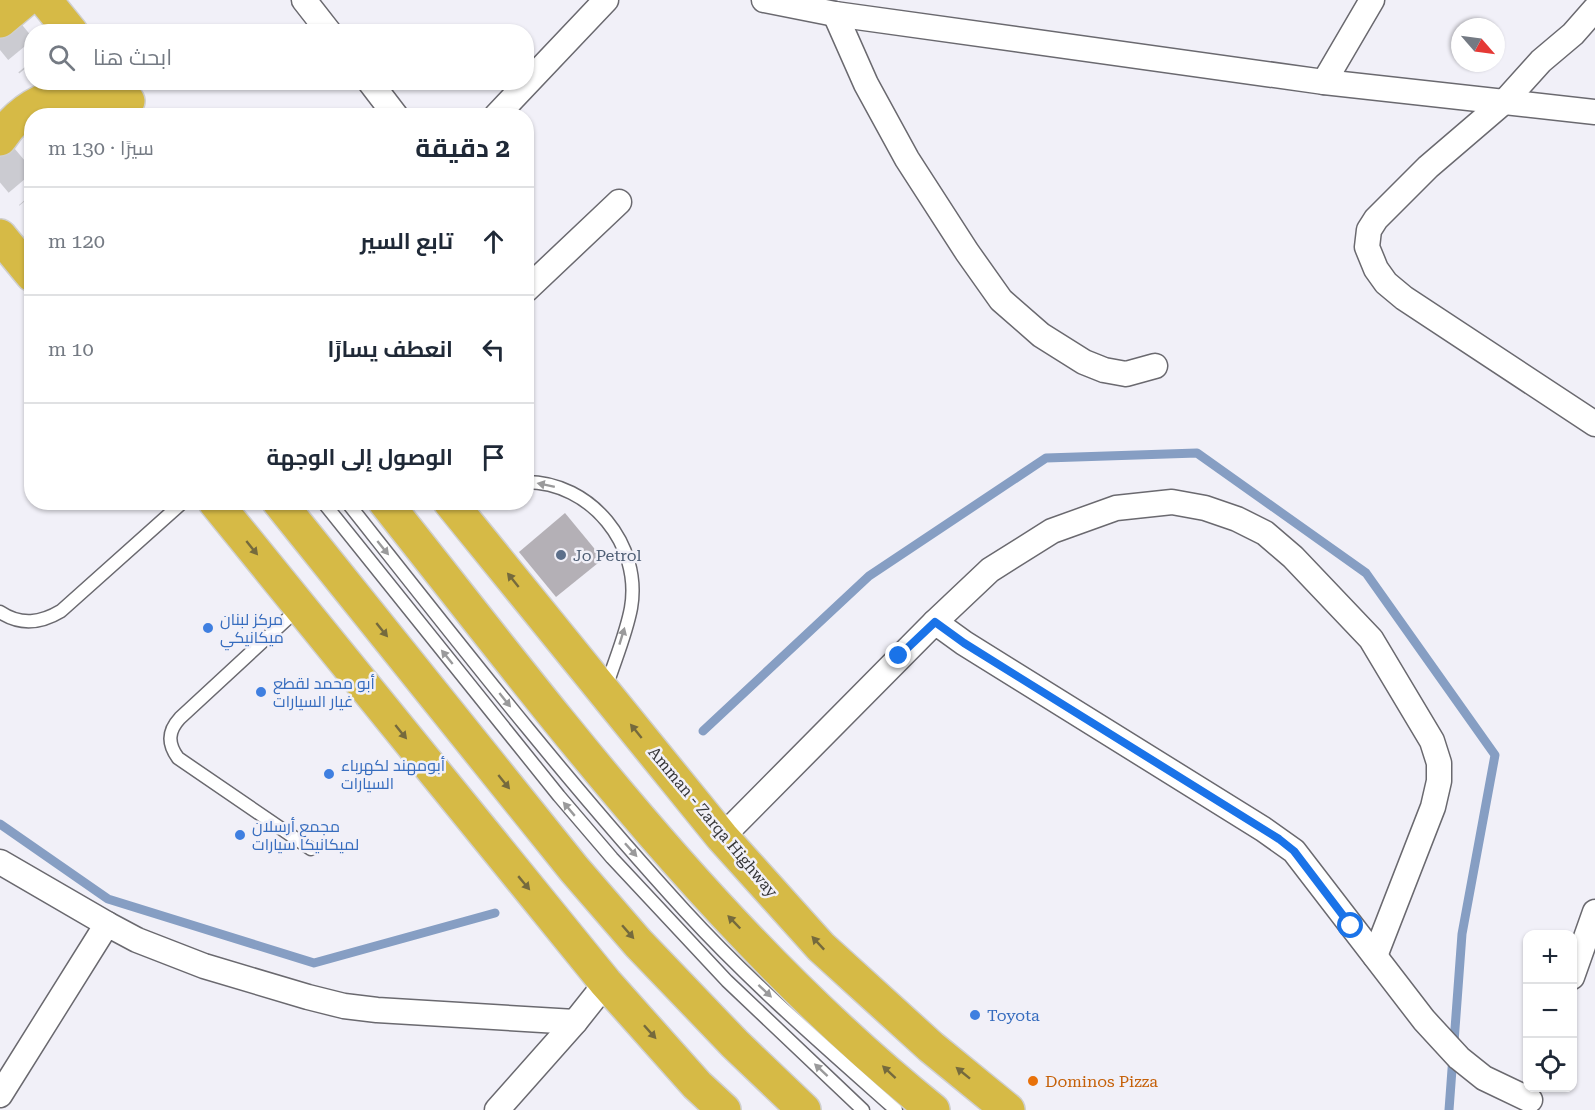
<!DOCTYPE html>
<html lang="ar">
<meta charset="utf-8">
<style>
:root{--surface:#fff;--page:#f6f6f7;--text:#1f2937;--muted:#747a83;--line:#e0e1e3}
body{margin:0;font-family:"Roboto Serif",Cairo,serif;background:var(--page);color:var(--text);direction:rtl}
.controls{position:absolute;right:18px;bottom:18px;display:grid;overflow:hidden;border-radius:12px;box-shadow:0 2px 4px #0004}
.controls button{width:54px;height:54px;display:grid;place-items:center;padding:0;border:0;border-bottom:2px solid var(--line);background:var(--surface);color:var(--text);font:30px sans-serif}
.compass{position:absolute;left:1451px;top:18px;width:54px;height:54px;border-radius:50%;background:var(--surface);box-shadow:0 2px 4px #0004;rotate:118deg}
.stop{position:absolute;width:18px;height:18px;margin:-14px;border:4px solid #1a73e8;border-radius:50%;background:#fff}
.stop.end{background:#1a73e8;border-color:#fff;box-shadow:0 2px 6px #0008}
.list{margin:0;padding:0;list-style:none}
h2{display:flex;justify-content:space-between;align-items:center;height:78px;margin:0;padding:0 24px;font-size:26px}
h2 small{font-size:20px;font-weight:400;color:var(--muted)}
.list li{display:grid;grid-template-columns:39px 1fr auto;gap:18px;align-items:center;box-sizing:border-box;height:108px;padding:0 24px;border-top:2px solid var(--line)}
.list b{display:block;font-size:22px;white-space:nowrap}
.list em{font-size:20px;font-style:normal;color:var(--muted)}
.icon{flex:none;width:33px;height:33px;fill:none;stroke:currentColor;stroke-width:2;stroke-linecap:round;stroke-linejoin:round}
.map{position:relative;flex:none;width:1595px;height:1110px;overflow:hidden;direction:ltr}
.search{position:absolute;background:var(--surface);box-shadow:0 2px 4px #0004;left:24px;top:24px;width:510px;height:66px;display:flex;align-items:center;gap:15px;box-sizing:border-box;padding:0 21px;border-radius:24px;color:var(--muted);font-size:22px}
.panel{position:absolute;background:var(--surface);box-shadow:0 2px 4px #0004;left:24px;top:108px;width:510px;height:402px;border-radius:24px;direction:rtl}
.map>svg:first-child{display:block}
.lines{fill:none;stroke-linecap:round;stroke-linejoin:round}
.stream{stroke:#869ec3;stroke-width:9}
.building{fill:#b4b0b6}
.trunk-tunnel{stroke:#cbcbd1;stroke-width:33;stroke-dasharray:33 16;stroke-linecap:butt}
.service-casing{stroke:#6a696f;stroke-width:15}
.minor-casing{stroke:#6a696f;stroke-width:27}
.trunk-casing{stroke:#cfcfcf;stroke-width:36}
.service{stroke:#fff;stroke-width:12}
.minor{stroke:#fff;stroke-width:24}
.trunk{stroke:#d6ba46;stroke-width:33}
.oneway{fill:#9a9a9b}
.oneway2{fill:#756a3d}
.route{stroke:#1a73e8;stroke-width:8}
.service-dot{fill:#5c6f8a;stroke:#f1f0f8;stroke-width:2}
.shop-dot{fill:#3f7fe0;stroke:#f1f0f8;stroke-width:2}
.food-dot{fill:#e8710a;stroke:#f1f0f8;stroke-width:2}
.labels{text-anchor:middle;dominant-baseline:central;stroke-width:5;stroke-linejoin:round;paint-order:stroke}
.service-label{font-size:16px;fill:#4e5e75;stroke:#f1f0f8;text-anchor:start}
.shop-label{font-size:16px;fill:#366cbe;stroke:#f1f0f8;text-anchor:start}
.street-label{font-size:16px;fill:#353537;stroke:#f1f0f8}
.food-label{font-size:16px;fill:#c56008;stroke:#f1f0f8;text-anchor:start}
</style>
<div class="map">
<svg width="1595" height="1110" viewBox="0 0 1595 1110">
<rect width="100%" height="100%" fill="#f1f0f8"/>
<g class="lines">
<g class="stream">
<polyline points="703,731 869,576 1046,458 1197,453 1366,573 1495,755 1462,934 1449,1110"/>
<polyline points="0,824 108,899 314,963 495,913"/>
</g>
</g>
<polygon class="building" points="565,513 603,559 556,597 519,552"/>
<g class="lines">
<g class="trunk-tunnel">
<polyline points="0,24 32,63"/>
<polyline points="48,82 75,116"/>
<polyline points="0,157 32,195"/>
</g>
<g class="service-casing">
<g id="service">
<path d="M526 482C591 482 642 545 631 608 626 635 614 662 606 688"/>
<polyline points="323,502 559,796 612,858 727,981 863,1110"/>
<path d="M347 502C457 641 566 781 685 911 750 982 824 1046 896 1110"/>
<path d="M299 608 180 718C168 731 167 743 178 758L311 849"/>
<path d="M0 612C21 626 41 623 61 611L183 502"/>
</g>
</g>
<g class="minor-casing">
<g id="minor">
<polyline points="304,0 329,32"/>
<polyline points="764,0 835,14 1324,82 1595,112"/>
<polyline points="1595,9 1573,34 1541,61 1505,101 1428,167 1376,219 1369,230 1367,247 1376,269 1386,283 1404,298 1595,424"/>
<polyline points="835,14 866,84 907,159 967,252 1001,300 1041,335 1084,362 1104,370 1126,374 1155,366"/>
<polyline points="370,82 396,116"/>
<polyline points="1324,82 1372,0"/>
<polyline points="496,116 606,0"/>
<polyline points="526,290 619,202"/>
<polyline points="935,622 990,570 1052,531 1116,508 1172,502 1205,508 1237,519 1265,533 1293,557 1371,639 1432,741 1439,763 1439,781 1433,807 1375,956"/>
<polyline points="722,837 935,622 964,643 1263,829 1294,851 1424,1020 1459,1058 1484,1078 1530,1100"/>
<polyline points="0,862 107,924"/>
<polyline points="1572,977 1595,912"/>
<polyline points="0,1095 107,924 137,940 204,966 308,997 344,1006 377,1010 575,1022"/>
<polyline points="497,1110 575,1022 606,983"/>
</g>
</g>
<g class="trunk-casing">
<g id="trunk">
<polyline points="45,0 71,32"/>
<polyline points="0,21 25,0"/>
<path d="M0 139C21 106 57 88 96 92 106 93 118 98 128 101"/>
<polyline points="0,236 32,275"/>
<polyline points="215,502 606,983 697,1085 724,1110"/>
<polyline points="279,502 574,869 638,943 735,1044 804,1110"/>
<path d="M385 502C555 716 719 938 933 1110"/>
<polyline points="450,502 722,837 821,947 931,1047 1008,1110"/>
</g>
</g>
<use href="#service" class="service"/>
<use href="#minor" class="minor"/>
<use href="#trunk" class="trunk"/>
</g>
<defs><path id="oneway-solid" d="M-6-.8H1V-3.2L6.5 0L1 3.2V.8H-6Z" transform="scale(1.5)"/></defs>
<g class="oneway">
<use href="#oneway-solid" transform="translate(546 485) rotate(-168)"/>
<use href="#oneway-solid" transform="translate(383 548) rotate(51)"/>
<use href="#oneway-solid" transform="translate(622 636) rotate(-73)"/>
<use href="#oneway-solid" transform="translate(447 657) rotate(-129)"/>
<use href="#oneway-solid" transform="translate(505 700) rotate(51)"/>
<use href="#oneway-solid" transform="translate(569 809) rotate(-130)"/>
<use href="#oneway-solid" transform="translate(631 850) rotate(48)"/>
<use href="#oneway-solid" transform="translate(765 991) rotate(43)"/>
<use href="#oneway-solid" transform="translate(821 1070) rotate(-137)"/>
</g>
<g class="oneway2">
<use href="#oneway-solid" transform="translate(252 548) rotate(51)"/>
<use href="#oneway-solid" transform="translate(513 580) rotate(-129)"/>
<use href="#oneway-solid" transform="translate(382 630) rotate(51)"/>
<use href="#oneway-solid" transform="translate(636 731) rotate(-129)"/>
<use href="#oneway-solid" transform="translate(401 732) rotate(51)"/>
<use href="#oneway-solid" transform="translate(504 782) rotate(51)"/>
<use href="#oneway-solid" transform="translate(524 883) rotate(50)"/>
<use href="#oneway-solid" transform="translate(734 922) rotate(-134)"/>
<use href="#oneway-solid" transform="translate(628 932) rotate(49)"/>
<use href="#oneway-solid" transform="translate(818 943) rotate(-133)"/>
<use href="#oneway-solid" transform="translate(650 1032) rotate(48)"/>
<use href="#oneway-solid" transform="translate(889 1072) rotate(-137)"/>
<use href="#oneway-solid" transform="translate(963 1073) rotate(-141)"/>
</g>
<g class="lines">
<polyline class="route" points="899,656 935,622 964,643 1279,839 1294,851 1351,926"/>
</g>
<circle class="service-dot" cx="561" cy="555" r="6"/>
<g class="shop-dot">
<circle cx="208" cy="628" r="6"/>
<circle cx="261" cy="692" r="6"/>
<circle cx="329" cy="774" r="6"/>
<circle cx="240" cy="835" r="6"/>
<circle cx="975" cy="1015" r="6"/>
</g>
<circle class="food-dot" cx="1033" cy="1081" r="6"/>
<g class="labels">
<g class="service-label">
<text x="573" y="555">Jo Petrol</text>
</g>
<g class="shop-label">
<text x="220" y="619">مركز لبنان<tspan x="220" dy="18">ميكانيكي</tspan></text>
<text x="273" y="683">أبو محمد لقطع<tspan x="273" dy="18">غيار السيارات</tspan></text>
<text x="341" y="765">أبومهند لكهرباء<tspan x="341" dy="18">السيارات</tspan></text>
<text x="252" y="826">مجمع أرسلان<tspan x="252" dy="18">لميكانيكا سيارات</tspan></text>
<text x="987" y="1015">Toyota</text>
</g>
<g class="street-label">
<text transform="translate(713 822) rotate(50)">Amman - Zarqa Highway</text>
</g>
<g class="food-label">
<text x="1045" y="1081">Dominos Pizza</text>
</g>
</g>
</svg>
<div class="controls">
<button>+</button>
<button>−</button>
<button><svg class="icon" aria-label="locate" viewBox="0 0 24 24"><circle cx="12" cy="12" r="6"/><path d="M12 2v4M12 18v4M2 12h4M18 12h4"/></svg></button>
</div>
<svg class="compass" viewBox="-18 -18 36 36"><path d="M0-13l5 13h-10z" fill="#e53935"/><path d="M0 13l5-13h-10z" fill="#747a83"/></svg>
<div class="stop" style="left:1351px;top:926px"></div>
<div class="stop end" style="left:899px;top:656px"></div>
<div class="search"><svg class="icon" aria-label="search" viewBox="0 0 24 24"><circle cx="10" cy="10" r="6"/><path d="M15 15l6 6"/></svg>ابحث هنا</div>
<section class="panel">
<h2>2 دقيقة<small>سيرًا · 130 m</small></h2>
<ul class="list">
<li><svg class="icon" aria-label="ahead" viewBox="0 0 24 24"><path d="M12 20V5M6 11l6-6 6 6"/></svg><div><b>تابع السير</b></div><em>120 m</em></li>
<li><svg class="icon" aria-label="left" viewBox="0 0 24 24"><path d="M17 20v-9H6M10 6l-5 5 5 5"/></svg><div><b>انعطف يسارًا</b></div><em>10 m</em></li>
<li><svg class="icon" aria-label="arrive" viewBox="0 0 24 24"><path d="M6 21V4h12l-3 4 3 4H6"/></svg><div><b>الوصول إلى الوجهة</b></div></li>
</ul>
</section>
</div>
